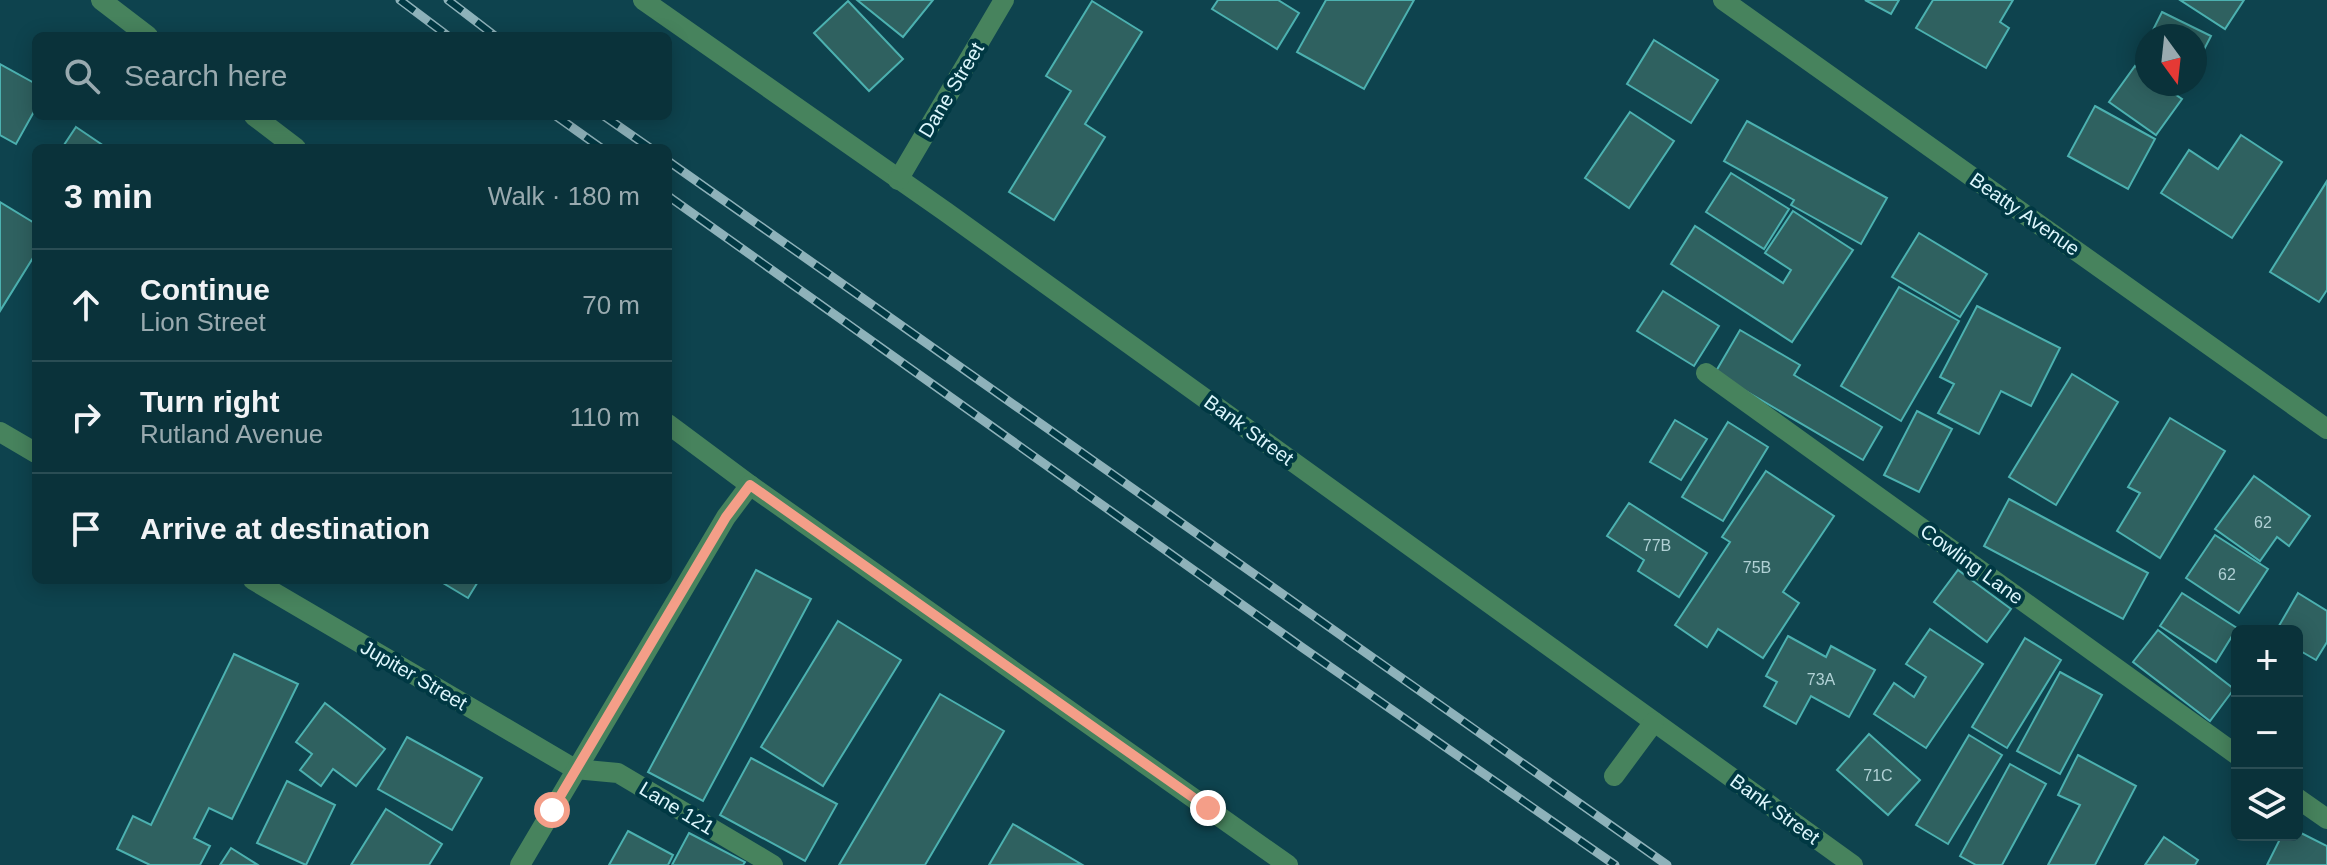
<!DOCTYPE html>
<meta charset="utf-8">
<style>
:root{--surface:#0a323a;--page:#183e45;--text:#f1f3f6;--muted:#99aaaf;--line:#2a4d54}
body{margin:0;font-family:Helvetica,sans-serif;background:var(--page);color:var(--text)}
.controls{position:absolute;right:24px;bottom:24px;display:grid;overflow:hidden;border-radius:12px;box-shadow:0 4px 20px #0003}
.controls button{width:72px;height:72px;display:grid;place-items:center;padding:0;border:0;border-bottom:2px solid var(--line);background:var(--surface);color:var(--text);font:40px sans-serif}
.compass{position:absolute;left:2135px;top:24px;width:72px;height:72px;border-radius:50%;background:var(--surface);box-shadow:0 4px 20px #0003;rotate:165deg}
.stop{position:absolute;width:24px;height:24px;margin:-18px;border:6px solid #f49e88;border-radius:50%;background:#fff}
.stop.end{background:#f49e88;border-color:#fff;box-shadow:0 2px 8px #0008}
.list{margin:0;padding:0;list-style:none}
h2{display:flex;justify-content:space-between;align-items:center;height:104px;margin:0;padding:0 32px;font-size:34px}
h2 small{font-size:26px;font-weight:400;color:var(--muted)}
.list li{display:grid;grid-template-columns:52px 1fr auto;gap:24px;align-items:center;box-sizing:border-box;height:112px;padding:0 32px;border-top:2px solid var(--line)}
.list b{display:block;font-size:30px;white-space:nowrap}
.list p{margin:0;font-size:26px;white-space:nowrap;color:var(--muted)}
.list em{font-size:26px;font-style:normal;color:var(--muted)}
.icon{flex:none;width:44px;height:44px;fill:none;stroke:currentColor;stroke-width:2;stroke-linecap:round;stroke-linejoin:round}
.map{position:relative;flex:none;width:2327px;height:865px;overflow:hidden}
.search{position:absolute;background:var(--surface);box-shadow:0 4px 20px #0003;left:32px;top:32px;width:640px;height:88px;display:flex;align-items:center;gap:20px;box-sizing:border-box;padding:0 28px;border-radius:12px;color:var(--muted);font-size:30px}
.panel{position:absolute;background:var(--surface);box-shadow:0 4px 20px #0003;left:32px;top:144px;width:640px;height:440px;border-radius:12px}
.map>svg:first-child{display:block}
.building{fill:#2f6160;stroke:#4cb1b0;stroke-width:2}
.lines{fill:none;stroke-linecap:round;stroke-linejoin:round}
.minor{stroke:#47835d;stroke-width:20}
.rail-casing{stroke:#8eb2ba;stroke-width:9}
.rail{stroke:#003843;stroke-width:6;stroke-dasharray:18;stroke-linecap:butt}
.route{stroke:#f49e88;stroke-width:10}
.labels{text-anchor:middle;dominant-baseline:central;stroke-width:8;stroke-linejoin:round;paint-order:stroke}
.number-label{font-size:16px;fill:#b1d1d5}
.street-label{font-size:20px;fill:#dcf6fc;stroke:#003843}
</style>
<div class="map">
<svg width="2327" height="865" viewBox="0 0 2327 865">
<rect width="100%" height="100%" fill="#0e434e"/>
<g class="building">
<polygon points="857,0 933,0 903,37"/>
<polygon points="1218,0 1278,0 1299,13 1277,49 1212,9"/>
<polygon points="1326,0 1414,0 1364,89 1297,52"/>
<polygon points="1865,0 1899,0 1891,14"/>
<polygon points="1933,0 2013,0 2000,22 2009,28 1986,68 1916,28"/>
<polygon points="2180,0 2244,0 2225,29"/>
<polygon points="848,1 903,59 869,91 814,33"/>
<polygon points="1092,1 1142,32 1085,124 1105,137 1054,220 1009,192 1071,91 1046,76"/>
<polygon points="2162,12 2211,36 2195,67 2195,36 2150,36"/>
<polygon points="1654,40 1718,80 1691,123 1627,84"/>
<polygon points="0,64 36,84 36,108 16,144 0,135"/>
<polygon points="2135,66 2147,75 2147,84 2160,84 2182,99 2156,135 2109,102"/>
<polygon points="2095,106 2155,139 2128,189 2068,156"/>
<polygon points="1630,112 1674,141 1629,208 1585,178"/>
<polygon points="1747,121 1887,198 1861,244 1791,205 1794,200 1724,161"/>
<polygon points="76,127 107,148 62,148"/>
<polygon points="2241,135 2282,162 2232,238 2161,193 2189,150 2218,169"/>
<polygon points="1731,173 1789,209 1764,249 1706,212"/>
<polygon points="2327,181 2327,290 2319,302 2270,272"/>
<polygon points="0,202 36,224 36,253 0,311"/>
<polygon points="1793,211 1853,250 1792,342 1671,264 1695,226 1783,283 1791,270 1765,253"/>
<polygon points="1919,233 1987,274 1960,317 1892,277"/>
<polygon points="1899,287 1959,321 1901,421 1841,386"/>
<polygon points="1663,291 1719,326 1694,366 1637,331"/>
<polygon points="1977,306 2060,348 2031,406 2001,391 1979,434 1938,413 1954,384 1940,377"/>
<polygon points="1740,330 1800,365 1794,375 1882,427 1863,460 1715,373"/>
<polygon points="2072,374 2118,402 2056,505 2009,477"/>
<polygon points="1917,411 1952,429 1919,492 1884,475"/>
<polygon points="2170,418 2225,451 2160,558 2117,531 2140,493 2128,487"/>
<polygon points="1675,420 1707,439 1681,480 1650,462"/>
<polygon points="1728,422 1768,447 1723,521 1682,497"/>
<polygon points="1766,471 1834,516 1783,592 1799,603 1763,658 1718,629 1707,647 1675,625 1730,542 1722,537"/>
<polygon points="2254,476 2310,516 2289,546 2277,537 2260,561 2215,529"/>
<polygon points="2009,499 2148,573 2123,619 1984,546"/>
<polygon points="1629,503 1707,553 1679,597 1638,571 1644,560 1607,536"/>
<polygon points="2215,535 2268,569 2239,613 2186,578"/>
<polygon points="756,570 811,599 703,801 648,772"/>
<polygon points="1958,570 2011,609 1987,642 1934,602"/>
<polygon points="438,580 479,580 468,598"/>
<polygon points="2182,593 2237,628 2216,662 2160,626"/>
<polygon points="2298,593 2327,611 2327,642 2316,660 2297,649 2297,631 2276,631"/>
<polygon points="838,621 901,660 823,786 761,747"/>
<polygon points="1930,629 1983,664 1926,748 1874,714 1894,683 1914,697 1926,677 1906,664"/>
<polygon points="2158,630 2234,689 2210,721 2133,662"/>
<polygon points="1788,636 1826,657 1831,646 1875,670 1849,717 1811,696 1796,724 1764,706 1777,682 1766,676"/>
<polygon points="2025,638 2061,660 2007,748 1972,727"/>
<polygon points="234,654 298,684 232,819 209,808 194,838 210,846 200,865 150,865 117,849 133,816 151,825"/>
<polygon points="2060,672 2102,695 2060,774 2017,751"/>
<polygon points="940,694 1004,731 925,865 839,865"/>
<polygon points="325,703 385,749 356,786 333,769 321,786 300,770 312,754 296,742"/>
<polygon points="1869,734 1920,780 1888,815 1837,770"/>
<polygon points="1969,735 2002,755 1948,844 1916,825"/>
<polygon points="407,737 482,778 452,830 378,789"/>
<polygon points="2078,755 2136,786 2095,865 2048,865 2080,805 2058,795"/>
<polygon points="751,758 837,804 805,861 720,815"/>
<polygon points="2010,764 2046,784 2002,865 1976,865 1960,856"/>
<polygon points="287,781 335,805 306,865 257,843"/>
<polygon points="386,809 442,844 429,865 351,865"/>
<polygon points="1013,824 1081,864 989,865"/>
<polygon points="628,831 673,855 668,865 609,865"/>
<polygon points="2297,831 2327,846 2327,865 2267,865 2282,835 2297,835"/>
<polygon points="689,833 745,862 743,865 672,865"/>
<polygon points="2164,837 2198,860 2195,865 2145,865"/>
<polygon points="231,848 258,865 220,865"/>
</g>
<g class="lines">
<g class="minor">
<polyline points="101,0 148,36"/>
<polyline points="643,0 946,212 1853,865"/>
<polyline points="1723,0 2327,429"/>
<polyline points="254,116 296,148"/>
<polyline points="898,180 1004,0"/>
<polyline points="1706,373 2237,755"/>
<polyline points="668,424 750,485 1288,865"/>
<polyline points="0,432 36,453"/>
<polyline points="253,580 575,769 618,773 773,865"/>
<polyline points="1614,776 1654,722"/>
<polyline points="2297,798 2327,819"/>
<polyline points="520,865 726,517 750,485"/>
</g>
<g class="rail-casing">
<g id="rail">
<polyline points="400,0 448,36"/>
<polyline points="448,0 495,36"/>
<polyline points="556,116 601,148"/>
<polyline points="604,116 650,148"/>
<polyline points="668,161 1667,865"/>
<polyline points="668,196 1303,648 1615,865"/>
</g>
</g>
<use href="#rail" class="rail"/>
</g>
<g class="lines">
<polyline class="route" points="552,810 726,517 750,485 1208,808"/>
</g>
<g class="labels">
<g class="number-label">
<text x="2263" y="522">62</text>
<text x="1657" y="545">77B</text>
<text x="1757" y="567">75B</text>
<text x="2227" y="574">62</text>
<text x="1821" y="679">73A</text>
<text x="1878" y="775">71C</text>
</g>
<g class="street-label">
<text transform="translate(951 90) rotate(-59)">Dane Street</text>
<text transform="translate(2025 214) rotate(35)">Beatty Avenue</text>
<text transform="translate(1249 430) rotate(36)">Bank Street</text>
<text transform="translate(1972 564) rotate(36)">Cowling Lane</text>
<text transform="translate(414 675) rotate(30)">Jupiter Street</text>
<text transform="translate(677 808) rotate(31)">Lane 121</text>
<text transform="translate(1775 809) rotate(36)">Bank Street</text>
</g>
</g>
</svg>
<div class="controls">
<button>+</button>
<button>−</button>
<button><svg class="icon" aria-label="layers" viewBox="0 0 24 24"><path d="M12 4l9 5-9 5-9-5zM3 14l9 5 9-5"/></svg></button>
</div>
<svg class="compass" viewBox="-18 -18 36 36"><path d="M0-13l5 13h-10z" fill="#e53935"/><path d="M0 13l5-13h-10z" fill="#99aaaf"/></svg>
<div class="stop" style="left:552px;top:810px"></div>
<div class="stop end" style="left:1208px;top:808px"></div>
<div class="search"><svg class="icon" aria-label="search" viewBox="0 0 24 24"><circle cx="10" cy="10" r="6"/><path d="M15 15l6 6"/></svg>Search here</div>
<section class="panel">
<h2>3 min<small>Walk · 180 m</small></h2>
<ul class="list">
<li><svg class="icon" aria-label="ahead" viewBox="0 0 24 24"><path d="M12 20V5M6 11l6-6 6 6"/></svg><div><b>Continue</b><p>Lion Street</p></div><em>70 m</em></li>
<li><svg class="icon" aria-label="right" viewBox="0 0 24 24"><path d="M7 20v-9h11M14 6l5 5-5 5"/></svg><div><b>Turn right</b><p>Rutland Avenue</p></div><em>110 m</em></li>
<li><svg class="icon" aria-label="arrive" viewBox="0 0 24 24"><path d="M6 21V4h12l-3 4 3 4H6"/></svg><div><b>Arrive at destination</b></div></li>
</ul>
</section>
</div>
